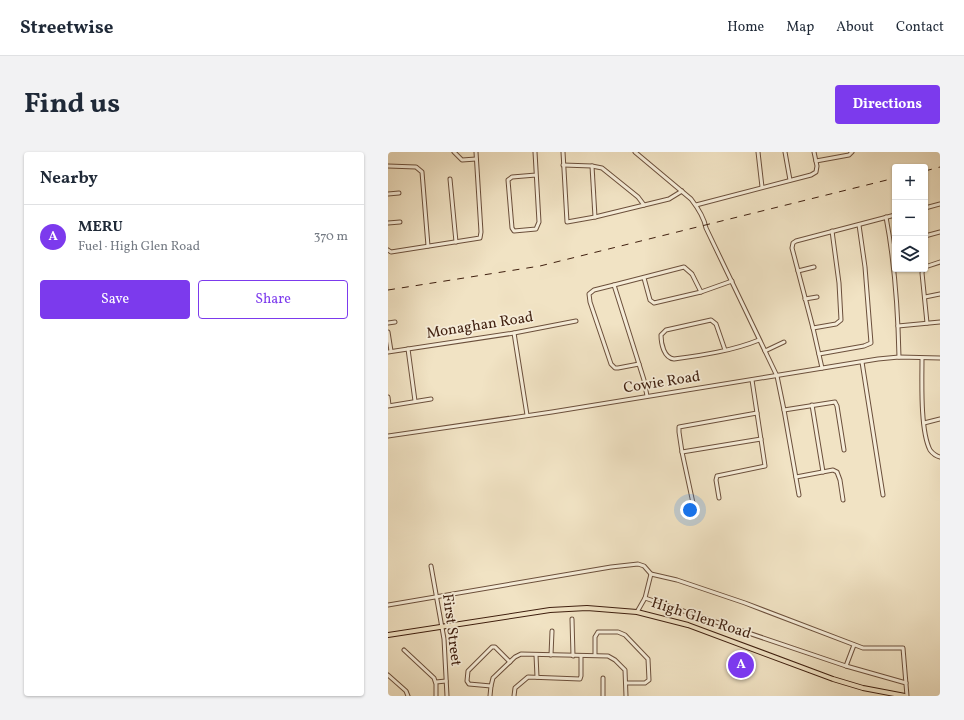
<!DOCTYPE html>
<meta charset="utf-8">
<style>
:root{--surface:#fff;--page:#f2f2f3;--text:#1f2937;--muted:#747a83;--line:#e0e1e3;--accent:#7c3aed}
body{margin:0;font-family:Vollkorn,serif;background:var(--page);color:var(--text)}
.controls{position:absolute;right:12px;top:12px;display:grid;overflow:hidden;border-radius:4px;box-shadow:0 1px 3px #0004}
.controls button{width:36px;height:36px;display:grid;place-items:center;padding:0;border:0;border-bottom:1px solid var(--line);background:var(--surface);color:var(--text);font:20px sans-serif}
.you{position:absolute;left:302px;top:358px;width:14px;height:14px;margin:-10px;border:3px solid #fff;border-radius:50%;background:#1a73e8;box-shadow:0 0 0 6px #1a73e833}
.badge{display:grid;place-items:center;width:26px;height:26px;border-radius:50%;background:var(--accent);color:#fff;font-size:13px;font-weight:700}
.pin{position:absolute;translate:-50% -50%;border:2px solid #fff;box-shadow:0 1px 4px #0006}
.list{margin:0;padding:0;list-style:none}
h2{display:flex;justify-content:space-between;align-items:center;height:52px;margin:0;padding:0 16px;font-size:17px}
h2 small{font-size:13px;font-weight:400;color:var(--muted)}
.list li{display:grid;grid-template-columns:26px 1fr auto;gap:12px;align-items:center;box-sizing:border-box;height:64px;padding:0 16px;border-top:1px solid var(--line)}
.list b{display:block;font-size:15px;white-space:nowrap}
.list p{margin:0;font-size:13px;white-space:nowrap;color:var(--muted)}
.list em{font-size:13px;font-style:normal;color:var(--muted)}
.actions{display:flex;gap:8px;padding:12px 16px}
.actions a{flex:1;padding:9px 0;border:1px solid var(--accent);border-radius:4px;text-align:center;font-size:14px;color:var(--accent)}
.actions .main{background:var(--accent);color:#fff}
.icon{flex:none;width:22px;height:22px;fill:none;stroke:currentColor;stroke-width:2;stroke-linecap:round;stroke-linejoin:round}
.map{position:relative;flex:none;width:552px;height:544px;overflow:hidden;border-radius:4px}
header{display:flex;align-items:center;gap:24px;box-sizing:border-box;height:56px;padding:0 20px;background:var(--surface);border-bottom:1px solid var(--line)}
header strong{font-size:19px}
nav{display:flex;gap:22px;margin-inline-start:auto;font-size:14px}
.intro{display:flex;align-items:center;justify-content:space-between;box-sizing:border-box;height:96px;padding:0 24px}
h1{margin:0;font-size:28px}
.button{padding:10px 18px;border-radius:4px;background:var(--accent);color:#fff;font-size:14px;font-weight:700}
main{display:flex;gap:24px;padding:0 24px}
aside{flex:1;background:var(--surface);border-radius:4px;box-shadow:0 1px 3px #0004}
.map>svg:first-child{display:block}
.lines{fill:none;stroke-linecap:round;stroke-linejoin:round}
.minor-casing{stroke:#6c503c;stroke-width:5}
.major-casing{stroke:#3f1f0f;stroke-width:6}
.minor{stroke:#f6edd9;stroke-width:3}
.major{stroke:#f1e3c4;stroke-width:4}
.rail{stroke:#3f1f0f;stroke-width:1;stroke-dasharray:7 7;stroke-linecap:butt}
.labels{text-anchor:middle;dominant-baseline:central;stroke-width:3.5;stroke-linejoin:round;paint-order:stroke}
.street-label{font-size:15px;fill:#3f1f0f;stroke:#f6edd9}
</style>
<header>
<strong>Streetwise</strong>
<nav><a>Home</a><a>Map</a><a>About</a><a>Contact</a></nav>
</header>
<div class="intro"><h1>Find us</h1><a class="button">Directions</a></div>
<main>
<aside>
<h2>Nearby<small></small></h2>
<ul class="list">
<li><span class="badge">A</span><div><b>MERU</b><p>Fuel · High Glen Road</p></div><em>370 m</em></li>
</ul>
<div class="actions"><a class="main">Save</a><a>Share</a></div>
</aside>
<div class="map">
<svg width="552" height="544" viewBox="0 0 552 544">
<rect width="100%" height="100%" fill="#f1e3c4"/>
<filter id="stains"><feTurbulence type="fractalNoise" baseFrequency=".005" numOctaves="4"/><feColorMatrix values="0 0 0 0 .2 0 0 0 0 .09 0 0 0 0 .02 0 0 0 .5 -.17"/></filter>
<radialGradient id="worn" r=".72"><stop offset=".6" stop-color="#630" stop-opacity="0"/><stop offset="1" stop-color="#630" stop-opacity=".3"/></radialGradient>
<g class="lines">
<g class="minor-casing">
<g id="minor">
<polyline points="66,0 74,8 88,7"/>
<polyline points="147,0 151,70 148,77 126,79 124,76 120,28 124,25 148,23"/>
<polyline points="175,0 179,70 207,65 281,47 294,39"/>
<path d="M247 0 303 47C310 56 316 65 318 76L389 224 396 258 411 343"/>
<polyline points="370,0 374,35"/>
<polyline points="397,0 402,28"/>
<polyline points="428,9 461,3 464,0"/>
<polyline points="175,13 204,14 214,16 250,45 256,53"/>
<polyline points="0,14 28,15 34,20 40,94"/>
<polyline points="204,14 207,65"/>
<polyline points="62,27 68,90"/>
<polyline points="0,42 11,41"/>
<polyline points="308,53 423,23 428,20 429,14 426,0"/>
<polyline points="537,56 552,52"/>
<path d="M498 65C507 112 510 159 511 205"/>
<polyline points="0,71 12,70"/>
<polyline points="537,84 552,80"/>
<polyline points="0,98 3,100 92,86 93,80 88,0"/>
<polyline points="537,115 552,110"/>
<polyline points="535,117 534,121 539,171"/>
<polyline points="410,119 426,115"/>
<polyline points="256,126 262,148 266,151 313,140 344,129"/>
<polyline points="226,133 206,138 201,142 202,150 223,212 227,216 230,216 251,212"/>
<polyline points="537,145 552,142"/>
<polyline points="417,147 429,145"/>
<polyline points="0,171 7,170"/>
<polyline points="510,174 552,170"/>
<polyline points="425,176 448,172 453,168 451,131 444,79"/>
<polyline points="0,180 3,199"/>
<polyline points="126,181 139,263"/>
<polyline points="20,197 27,249"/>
<path d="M337 198 328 172 323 168 278 178 273 183C273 192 276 206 286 207 315 203 344 199 371 188"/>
<polyline points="377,199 396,190"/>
<polyline points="0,200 126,181 188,169"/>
<polyline points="431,202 476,194 483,191 477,115 471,73"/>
<path d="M534 207C534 229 532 278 542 298 545 302 548 304 552 305"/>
<polyline points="474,210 495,343"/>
<polyline points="434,216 425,176 404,96 405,91 408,89 507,63"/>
<polyline points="259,244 256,228 226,133 296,115 304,122 313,140"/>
<polyline points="0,245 1,253"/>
<polyline points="424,253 435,320"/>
<polyline points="0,254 43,247"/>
<polyline points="396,258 447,250 449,254 456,298"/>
<polyline points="536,271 552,267"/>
<polyline points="0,284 164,260 490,207 511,205 552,206"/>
<polyline points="294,300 373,287"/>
<polyline points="408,325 445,318 449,320 452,328 455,348"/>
<polyline points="331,346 328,328 329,324 377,314 364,228"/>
<polyline points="305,351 294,300 291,280 291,275 369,261"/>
<polyline points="43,414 56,487 59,544"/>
<polyline points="257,446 458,514 518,531"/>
<polyline points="0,453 223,415 250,412 256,414 263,422 289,428 357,451 475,496 515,496 519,544"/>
<polyline points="249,460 257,446 263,422"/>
<polyline points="184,467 185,504"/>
<polyline points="16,498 46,526 48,532 48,544"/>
<polyline points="148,503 149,525"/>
<polyline points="163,503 164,479"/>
<polyline points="207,503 207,485 210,480 230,480 237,483 260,507 261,528 257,531 238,531"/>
<polyline points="458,514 466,493"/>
<polyline points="0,523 18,539 20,544"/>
<polyline points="48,530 58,529"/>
<polyline points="103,534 81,532 79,529 80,519 104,495 107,495 122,510"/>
<polyline points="102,544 103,534 105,526 127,505 133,502 220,504 227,508 237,518 238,544"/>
<polyline points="126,544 127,536 140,525 192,527 193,524 193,504"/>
<polyline points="215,544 215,526"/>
</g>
</g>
<g class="major-casing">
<polyline id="major" points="0,483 162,458 199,456 249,460 300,473 445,527 475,536 517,544"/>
</g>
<use href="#minor" class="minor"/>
<use href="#major" class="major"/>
<g class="rail">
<polyline points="537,19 552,15"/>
<polyline points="0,138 152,114 507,26"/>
</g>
</g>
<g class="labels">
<g class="street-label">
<text transform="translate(92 174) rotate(-9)">Monaghan Road</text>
<text transform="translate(274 231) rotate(-9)">Cowie Road</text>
<text transform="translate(313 467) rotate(18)">High Glen Road</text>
<text transform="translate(63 478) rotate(83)">First Street</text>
</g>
</g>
<rect width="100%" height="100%" filter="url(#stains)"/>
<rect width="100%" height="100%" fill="url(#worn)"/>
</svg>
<div class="controls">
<button>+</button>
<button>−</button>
<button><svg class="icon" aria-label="layers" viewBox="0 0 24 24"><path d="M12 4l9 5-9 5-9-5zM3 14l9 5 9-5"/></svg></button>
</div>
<div class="you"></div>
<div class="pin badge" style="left:353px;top:513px">A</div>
</div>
</main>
